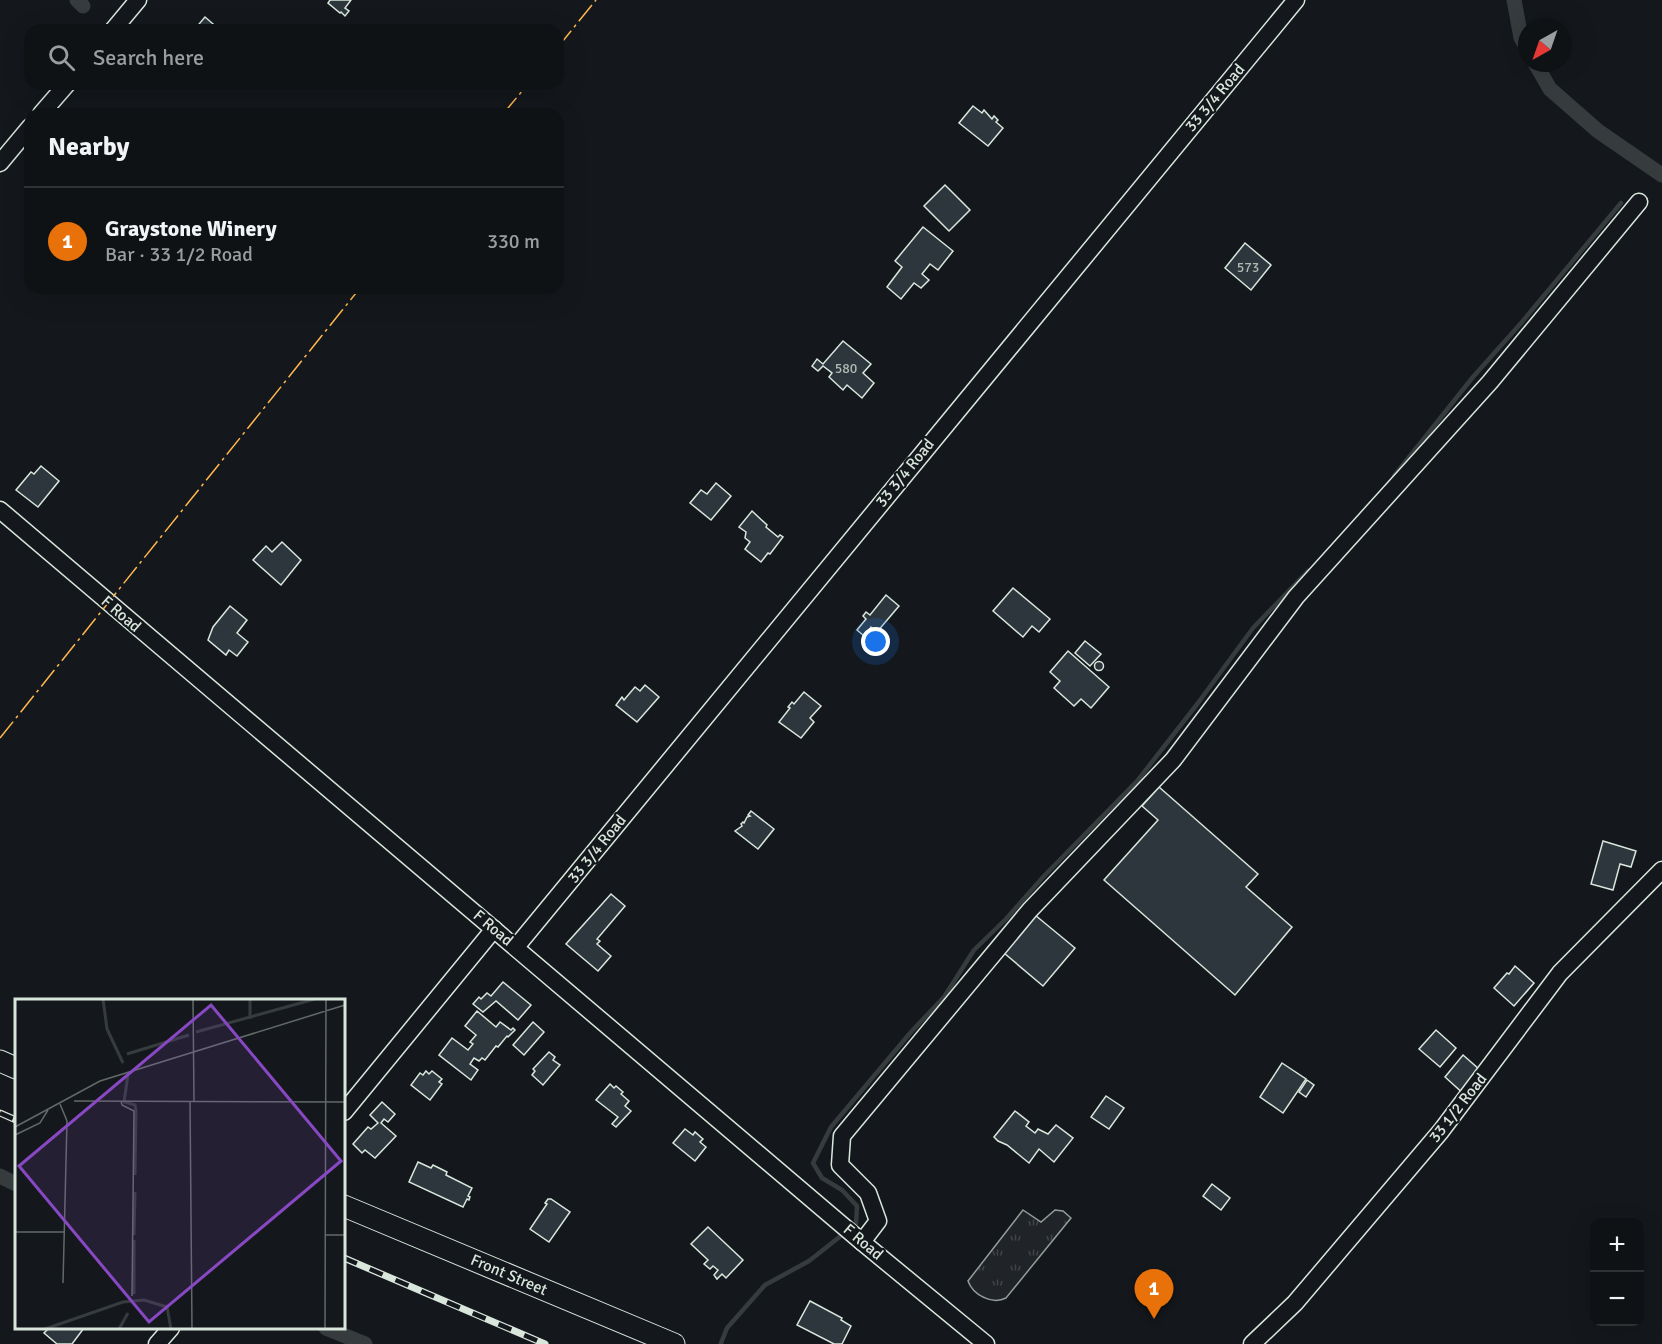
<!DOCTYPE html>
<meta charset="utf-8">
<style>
:root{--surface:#0f1215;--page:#1d2022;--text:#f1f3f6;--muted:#9b9ea0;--line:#2f3234;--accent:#ffb74d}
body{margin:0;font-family:Signika,sans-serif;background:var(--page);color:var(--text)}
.controls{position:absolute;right:18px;bottom:18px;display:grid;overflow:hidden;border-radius:12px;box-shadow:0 6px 24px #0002}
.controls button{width:54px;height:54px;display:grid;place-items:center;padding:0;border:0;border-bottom:2px solid var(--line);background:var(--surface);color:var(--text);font:30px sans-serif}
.compass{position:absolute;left:1518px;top:18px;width:54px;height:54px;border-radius:50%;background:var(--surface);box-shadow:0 6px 24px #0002;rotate:220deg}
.you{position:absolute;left:876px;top:642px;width:21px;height:21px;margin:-15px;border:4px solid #fff;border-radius:50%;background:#1a73e8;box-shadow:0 0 0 9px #1a73e833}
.badge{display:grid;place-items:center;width:39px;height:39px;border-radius:50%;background:var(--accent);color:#fff;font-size:20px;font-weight:700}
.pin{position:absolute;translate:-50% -50px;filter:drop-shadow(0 2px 3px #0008)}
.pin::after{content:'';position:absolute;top:32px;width:21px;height:18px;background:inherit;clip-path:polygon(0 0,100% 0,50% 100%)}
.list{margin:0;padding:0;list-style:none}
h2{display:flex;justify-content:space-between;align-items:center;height:78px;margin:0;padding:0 24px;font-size:26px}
h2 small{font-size:20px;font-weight:400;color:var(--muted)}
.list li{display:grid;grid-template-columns:39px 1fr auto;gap:18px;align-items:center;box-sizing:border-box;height:108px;padding:0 24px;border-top:2px solid var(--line)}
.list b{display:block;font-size:22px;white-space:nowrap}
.list p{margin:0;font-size:20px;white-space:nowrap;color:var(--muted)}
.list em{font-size:20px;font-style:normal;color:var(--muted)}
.icon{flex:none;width:33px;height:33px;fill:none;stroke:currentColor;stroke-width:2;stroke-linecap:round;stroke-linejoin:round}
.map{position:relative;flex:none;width:1662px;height:1344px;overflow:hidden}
.search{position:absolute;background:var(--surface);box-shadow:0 6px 24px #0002;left:24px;top:24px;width:540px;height:66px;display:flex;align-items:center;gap:15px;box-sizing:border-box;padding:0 21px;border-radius:18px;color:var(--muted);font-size:22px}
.panel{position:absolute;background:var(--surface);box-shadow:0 6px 24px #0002;left:24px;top:108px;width:540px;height:186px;border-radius:18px}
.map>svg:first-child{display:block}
.grass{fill:url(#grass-tufts);stroke:#939e99;stroke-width:1.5}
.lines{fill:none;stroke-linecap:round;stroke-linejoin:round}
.stream{stroke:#363b3e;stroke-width:4.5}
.canal{stroke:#363b3e;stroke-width:15}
.building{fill:#2c363c;stroke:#d8e6dc;stroke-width:1.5}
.minor-casing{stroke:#d8e6dc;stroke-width:19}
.major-casing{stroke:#d8e6dc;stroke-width:23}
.minor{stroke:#14181c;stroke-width:16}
.major{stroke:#14181c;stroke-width:21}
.rail-casing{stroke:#d8e6dc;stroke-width:7}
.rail{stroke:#14181c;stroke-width:4.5;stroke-dasharray:14;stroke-linecap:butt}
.power{stroke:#ffb74d;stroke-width:1.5;stroke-dasharray:21 4.5 3 4.5;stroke-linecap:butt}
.labels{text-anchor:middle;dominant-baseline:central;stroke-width:4.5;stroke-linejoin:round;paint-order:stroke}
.number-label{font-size:14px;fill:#adbab4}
.street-label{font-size:16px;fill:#d8e6dc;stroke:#14181c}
.inset-river{fill:none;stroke:#363b3e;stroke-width:3}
.inset-road{fill:none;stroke:#626a69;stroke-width:1.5}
.view{fill:#8948c3;fill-opacity:0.15;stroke:#8948c3;stroke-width:3}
.inset-edge{fill:none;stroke:#d8e6dc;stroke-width:3}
</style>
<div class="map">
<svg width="1662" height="1344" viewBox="0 0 1662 1344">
<defs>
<pattern id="grass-tufts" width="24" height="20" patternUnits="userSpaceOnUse" patternTransform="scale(1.5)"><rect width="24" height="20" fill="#202428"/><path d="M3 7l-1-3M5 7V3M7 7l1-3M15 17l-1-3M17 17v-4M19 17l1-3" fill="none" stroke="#404447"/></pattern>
</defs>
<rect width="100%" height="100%" fill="#14181c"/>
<path class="grass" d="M1023 1210 1041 1222 1055 1210 1063 1211 1071 1218 1006 1298C992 1305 973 1295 968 1281Z"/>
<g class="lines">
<g class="stream">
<polyline points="1394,476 1473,377 1522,322 1621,203"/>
<polyline points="721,1343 727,1328 765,1285 809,1261 856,1224 857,1206 842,1190 822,1178 813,1163 831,1127 911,1032 944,997 974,950 1006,919 1044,876 1138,780 1198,703 1253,628 1308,571"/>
</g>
<g class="canal">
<polyline points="77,0 83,6"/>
<polyline points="1514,0 1521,38 1527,48"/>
<polyline points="1535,63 1550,89 1598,131 1662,175"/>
<polyline points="0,1176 16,1184"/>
<polyline points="326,1328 365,1344"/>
</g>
</g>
<g class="building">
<polygon points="330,0 351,0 345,8 349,11 345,16 341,12 340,13 328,3"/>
<polygon points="205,17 220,30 194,30"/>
<polygon points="973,106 982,113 984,110 992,119 994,116 998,120 996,122 1003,128 988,146 959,123"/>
<polygon points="945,185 970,210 949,231 924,206"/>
<polygon points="923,227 953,251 938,270 930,264 922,274 929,280 921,288 914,283 901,299 887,287 902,267 895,261"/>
<polygon points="1245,243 1271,265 1251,290 1225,268"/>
<polygon points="843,341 871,364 863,373 874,383 862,398 847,385 843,390 829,377 832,373 823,366 818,371 812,366 817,359 823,364"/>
<polygon points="41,466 59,481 38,507 16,490 31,472 34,474"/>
<polygon points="716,483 731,496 711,520 690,503 701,490 707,494"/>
<polygon points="752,511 767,525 766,527 778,537 780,535 783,537 770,554 768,553 761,562 745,549 750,542 745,538 746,532 739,527"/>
<polygon points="282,542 301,560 281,585 253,560 266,546 272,552"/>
<polygon points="1013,588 1050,619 1039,632 1032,626 1023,637 993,611"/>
<polygon points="886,595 899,606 877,632 871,627 864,636 857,630 866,619 863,616 866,612 870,615"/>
<polygon points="230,606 247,620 237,633 248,642 237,656 229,650 226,655 208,640 213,627"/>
<polygon points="1085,641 1101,654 1090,666 1075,653"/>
<polygon points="1068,651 1109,687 1091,708 1081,699 1074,706 1054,688 1060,681 1050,672"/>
<circle cx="1099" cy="666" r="4.5"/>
<polygon points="645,685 659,697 637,722 616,705 622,697 624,700 635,687 640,691"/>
<polygon points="804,692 821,706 810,718 814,722 801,738 779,722 790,708 788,707 792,702 794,704"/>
<polygon points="1159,787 1258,874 1246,887 1292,927 1235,995 1104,880 1158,820 1142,806"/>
<polygon points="751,811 774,829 758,849 735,831 742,826 741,824 743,822 744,823 747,817 750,816 748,815"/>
<polygon points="1603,841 1636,851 1631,867 1620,864 1613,890 1591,884"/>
<polygon points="611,894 625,906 597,939 600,941 597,944 611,956 598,971 566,944"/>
<polygon points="1035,915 1075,948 1043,986 1004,953"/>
<polygon points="1515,966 1534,983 1514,1006 1494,988 1507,973 1509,974"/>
<polygon points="503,982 531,1005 518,1020 496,1001 483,1012 473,1004 479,997 481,999 487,993 491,996"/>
<polygon points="477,1011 496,1027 500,1022 511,1030 513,1028 515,1030 508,1037 507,1036 498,1047 496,1046 485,1060 482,1058 479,1061 474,1058 470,1064 478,1070 471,1080 439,1055 452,1038 468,1050 473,1044 470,1042 476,1035 465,1026"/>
<polygon points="533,1022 544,1032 524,1055 513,1045"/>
<polygon points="1436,1030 1456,1048 1440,1067 1419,1049"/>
<polygon points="549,1052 555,1057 553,1060 560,1065 543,1085 532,1075 535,1071 533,1069"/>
<polygon points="1463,1055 1480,1070 1465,1095 1445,1077"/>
<polygon points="1282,1063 1306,1079 1283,1113 1260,1097"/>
<polygon points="426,1071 429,1074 432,1071 442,1079 439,1082 442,1084 430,1100 411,1085 420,1073 423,1075"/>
<polygon points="1307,1080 1314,1085 1306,1097 1299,1092"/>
<polygon points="610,1084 614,1088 616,1086 623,1092 621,1094 629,1101 625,1106 631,1111 616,1127 612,1124 618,1117 596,1100"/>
<polygon points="1106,1096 1124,1108 1109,1129 1091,1117"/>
<polygon points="382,1102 395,1114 388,1122 384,1119 381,1123 396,1136 375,1158 365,1150 362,1153 353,1144 368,1127 371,1129 378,1123 370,1115"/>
<polygon points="1015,1111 1029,1122 1026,1126 1035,1133 1038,1129 1048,1134 1056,1125 1073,1138 1054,1162 1039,1149 1029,1163 1007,1145 998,1141 994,1137"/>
<polygon points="685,1129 693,1135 695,1132 703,1139 700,1142 706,1147 695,1161 673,1143"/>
<polygon points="418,1162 431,1168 433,1165 447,1172 446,1175 472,1188 468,1196 470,1197 469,1200 467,1199 463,1207 409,1182"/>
<polygon points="1212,1184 1230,1198 1221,1210 1203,1196"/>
<polygon points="548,1199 551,1199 570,1212 549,1242 530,1229 547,1204 545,1203"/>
<polygon points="708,1227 743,1260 726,1278 722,1274 717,1279 714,1275 718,1270 713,1266 710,1269 704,1264 708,1260 691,1244"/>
<polygon points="810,1301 842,1318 841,1320 851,1326 842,1344 834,1344 797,1325"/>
<polygon points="49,1328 84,1328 72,1344 57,1344 44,1333"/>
</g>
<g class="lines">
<g class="minor-casing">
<g id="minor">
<polyline points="113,30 138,0"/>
<polyline points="41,114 67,84"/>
<polyline points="0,163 30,127"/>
<polyline points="0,510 862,1242 986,1344"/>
<polyline points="516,947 1296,0"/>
<polyline points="344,1112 494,929"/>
<polyline points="862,1242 878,1221 868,1193 840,1165 842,1136 1030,910 1173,760 1296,597 1490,382 1639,202"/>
<polyline points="157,1344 171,1328"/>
<polyline points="1252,1344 1295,1303 1441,1131 1560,973 1662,870"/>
</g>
</g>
<g class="major-casing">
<g id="major">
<polyline points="0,1061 16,1068"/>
<polyline points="344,1206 674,1344"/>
</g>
</g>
<use href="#minor" class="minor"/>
<use href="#major" class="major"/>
<g class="rail-casing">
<g id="rail">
<polyline points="0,1113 16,1120"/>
<polyline points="344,1258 545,1344"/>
</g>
</g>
<use href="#rail" class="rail"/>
<g class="power">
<polyline points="558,47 596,0"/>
<polyline points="503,114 528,84"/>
<polyline points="0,738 360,288"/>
</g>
</g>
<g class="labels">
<g class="number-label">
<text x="1248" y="267">573</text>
<text x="846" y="368">580</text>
</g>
<g class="street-label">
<text transform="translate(1215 98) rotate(-50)">33 3/4 Road</text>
<text transform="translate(905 473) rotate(-51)">33 3/4 Road</text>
<text transform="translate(121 614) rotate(41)">F Road</text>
<text transform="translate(597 849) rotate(-51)">33 3/4 Road</text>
<text transform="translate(493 928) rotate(40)">F Road</text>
<text transform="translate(1458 1108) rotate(-52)">33 1/2 Road</text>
<text transform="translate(863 1242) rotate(40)">F Road</text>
<text transform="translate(509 1275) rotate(23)">Front Street</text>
</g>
</g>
<g transform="translate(15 999)">
<rect width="330" height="330" fill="#14181c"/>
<path class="inset-river" d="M88 0 92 30 108 64M235 0V20M181 33 300 0M112 55 174 36M113 76 109 103 120 106 121 112 120 176M119 236 120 193M119 241V295M30 330 108 303 129 301 152 308 156 330M104 330 113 314"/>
<path class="inset-road" d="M178 0 179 102M59 102 330 103M106 102 107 106 119 112 117 297M175 102 177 330M45 105 52 122 48 284M0 128 85 82 330 6M0 136 25 124 33 111M0 233H49M310 236H330M310 330 311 0"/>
<path class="view" d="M196 6 326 162 134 323 4 167Z"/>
<rect width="330" height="330" class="inset-edge"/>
</g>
</svg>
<div class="controls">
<button>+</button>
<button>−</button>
</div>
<svg class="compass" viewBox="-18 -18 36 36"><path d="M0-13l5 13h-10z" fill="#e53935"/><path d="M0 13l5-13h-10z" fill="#9b9ea0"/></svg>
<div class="you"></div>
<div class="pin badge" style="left:1154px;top:1319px;background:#e8710a">1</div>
<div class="search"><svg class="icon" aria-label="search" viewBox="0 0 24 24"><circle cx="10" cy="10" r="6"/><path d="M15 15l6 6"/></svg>Search here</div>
<section class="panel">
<h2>Nearby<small></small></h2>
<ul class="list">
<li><span class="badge" style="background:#e8710a">1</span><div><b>Graystone Winery</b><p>Bar · 33 1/2 Road</p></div><em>330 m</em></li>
</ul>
</section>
</div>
